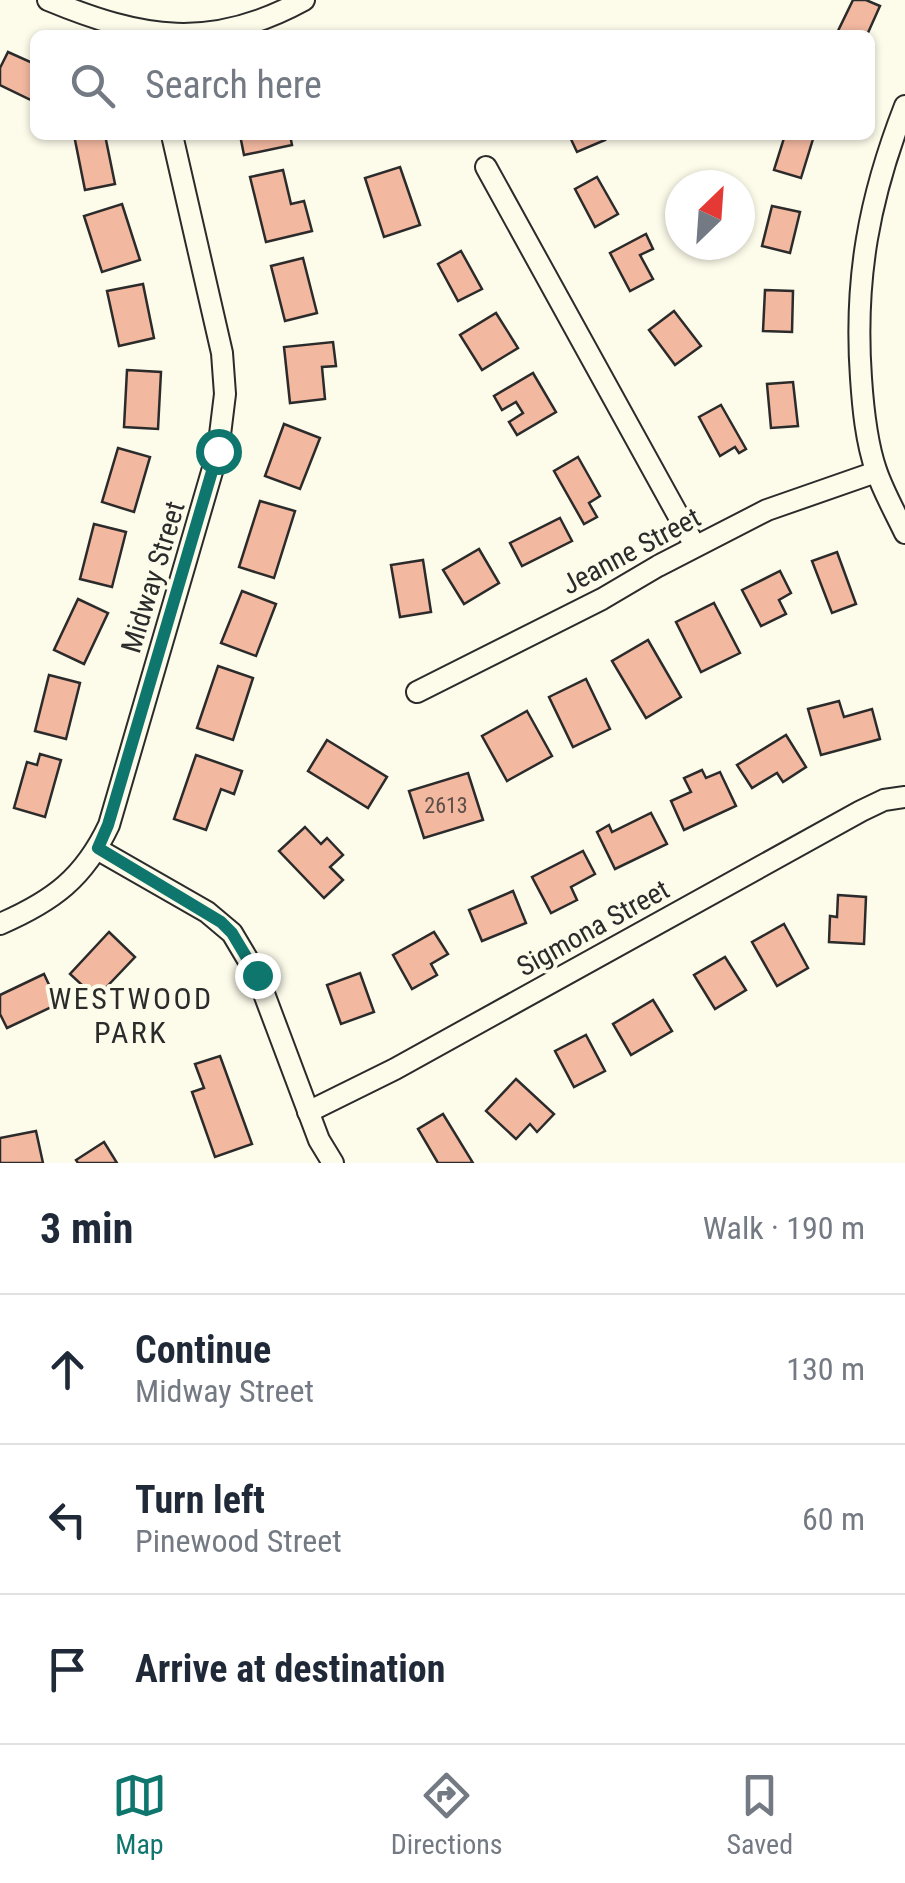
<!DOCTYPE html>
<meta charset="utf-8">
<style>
:root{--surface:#fff;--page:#f2f2f3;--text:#1f2937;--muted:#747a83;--line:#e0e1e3;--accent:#0f766e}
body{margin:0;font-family:"Roboto Condensed",sans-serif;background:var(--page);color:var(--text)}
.compass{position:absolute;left:665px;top:170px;width:90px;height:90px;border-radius:50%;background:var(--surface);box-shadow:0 2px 8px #0004;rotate:25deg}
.stop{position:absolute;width:30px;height:30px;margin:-22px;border:8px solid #0f766e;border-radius:50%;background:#fff}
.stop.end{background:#0f766e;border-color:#fff;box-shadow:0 2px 10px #0008}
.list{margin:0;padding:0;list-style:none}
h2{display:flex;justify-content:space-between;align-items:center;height:130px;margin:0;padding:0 40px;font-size:42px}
h2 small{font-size:32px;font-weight:400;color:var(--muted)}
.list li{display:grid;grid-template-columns:65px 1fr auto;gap:30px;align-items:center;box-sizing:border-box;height:150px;padding:0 40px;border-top:2px solid var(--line)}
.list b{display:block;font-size:38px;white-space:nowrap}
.list p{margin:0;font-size:32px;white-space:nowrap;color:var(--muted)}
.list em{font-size:32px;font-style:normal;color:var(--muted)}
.icon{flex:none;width:55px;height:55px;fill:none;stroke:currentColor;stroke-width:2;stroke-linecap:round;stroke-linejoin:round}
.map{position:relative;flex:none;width:905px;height:1163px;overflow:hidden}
.search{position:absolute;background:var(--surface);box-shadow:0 2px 8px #0004;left:30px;right:30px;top:30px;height:110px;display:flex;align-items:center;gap:25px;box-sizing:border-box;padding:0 35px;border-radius:15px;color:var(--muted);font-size:38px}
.sheet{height:580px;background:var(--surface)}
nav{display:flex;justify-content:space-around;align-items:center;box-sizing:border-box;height:140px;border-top:2px solid var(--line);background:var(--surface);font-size:28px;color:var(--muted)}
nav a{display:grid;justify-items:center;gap:5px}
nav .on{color:var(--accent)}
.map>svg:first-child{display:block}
.building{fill:#f2b8a0;stroke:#2b2b2b;stroke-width:2.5}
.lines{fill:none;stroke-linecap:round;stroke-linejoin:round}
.street-casing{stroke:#2b2b2b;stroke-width:24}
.street{stroke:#fdfbea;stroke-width:20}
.route{stroke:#0f766e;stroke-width:12}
.labels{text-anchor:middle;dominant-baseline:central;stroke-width:8;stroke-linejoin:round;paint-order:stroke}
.number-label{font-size:22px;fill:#5d4e48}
.street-label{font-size:28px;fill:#2b2b2b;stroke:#fdfbea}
.neighbourhood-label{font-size:30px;letter-spacing:2.5px;fill:#2b2b2b;stroke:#fdfbea}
</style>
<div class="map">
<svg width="905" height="1163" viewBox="0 0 905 1163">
<rect width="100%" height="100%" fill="#fdfbea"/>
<g class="building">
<polygon points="853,0 866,0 880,6 867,35 837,33"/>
<polygon points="8,52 35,64 35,102 0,85 0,68"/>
<polygon points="74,135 105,135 115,184 85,190"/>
<polygon points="240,135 290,135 292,145 244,155"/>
<polygon points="569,135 603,135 605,140 577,152"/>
<polygon points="785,135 813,139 801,178 774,170"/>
<polygon points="400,167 420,225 384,237 365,178"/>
<polygon points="283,170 291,204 304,201 312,231 266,242 250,177"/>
<polygon points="597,177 618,214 595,227 575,189"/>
<polygon points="122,204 140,260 102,272 84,216"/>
<polygon points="772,206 800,212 790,253 762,246"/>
<polygon points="646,234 653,249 640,255 653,279 630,291 610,253"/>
<polygon points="461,251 482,289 458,301 438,264"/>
<polygon points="303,258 317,313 285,321 271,266"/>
<polygon points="143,284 154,338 119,346 107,291"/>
<polygon points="765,290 793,291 792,332 763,331"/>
<polygon points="674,311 701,346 675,365 649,330"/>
<polygon points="496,313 518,348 482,370 460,335"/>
<polygon points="333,342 336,366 322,367 325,399 290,403 284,347"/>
<polygon points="127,370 161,372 158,429 124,427"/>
<polygon points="533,373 556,412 517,435 509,422 523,413 516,402 502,410 494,396"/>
<polygon points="793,382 798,426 771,428 767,384"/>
<polygon points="721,405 746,449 739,453 735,447 720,456 699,417"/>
<polygon points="284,424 320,438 300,489 265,476"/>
<polygon points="118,448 150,457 134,512 102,502"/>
<polygon points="578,457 600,496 589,503 597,517 584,524 554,471"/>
<polygon points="260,501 295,511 274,578 239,567"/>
<polygon points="560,518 572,541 522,566 510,543"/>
<polygon points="94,524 126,532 112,587 80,579"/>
<polygon points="479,549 499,583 464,604 443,570"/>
<polygon points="837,552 856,604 832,613 812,561"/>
<polygon points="423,560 431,612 400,617 391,565"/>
<polygon points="780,571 791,593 779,600 786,614 761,626 742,590"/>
<polygon points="242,591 276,604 256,656 221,643"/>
<polygon points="78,599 108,613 84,664 54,650"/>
<polygon points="714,603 740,653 701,672 676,622"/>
<polygon points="648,640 681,697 646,718 612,661"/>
<polygon points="218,666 253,678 233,740 197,728"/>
<polygon points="49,675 80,683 66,739 35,731"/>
<polygon points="586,679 610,729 573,747 549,697"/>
<polygon points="839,701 844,717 872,709 880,739 821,755 808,709"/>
<polygon points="527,711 552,756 507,781 482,736"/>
<polygon points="786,735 806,767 783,782 777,773 752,788 737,765"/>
<polygon points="327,740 387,777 368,808 308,771"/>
<polygon points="40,754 61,760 45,817 14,808 27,762 37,765"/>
<polygon points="196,755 242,771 234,794 221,789 206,830 174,819"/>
<polygon points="702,770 706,778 720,772 736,806 684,830 671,801 691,792 684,778"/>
<polygon points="468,773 483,820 424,838 409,791"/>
<polygon points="651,813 667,844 615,869 597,832 609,825 612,832"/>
<polygon points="305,827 321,844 327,838 343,855 330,867 343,880 324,898 279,851"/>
<polygon points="583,851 595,874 571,887 577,900 551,913 532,877"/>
<polygon points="513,891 526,923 482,941 469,910"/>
<polygon points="838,895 866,897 864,944 829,942 830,916 837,917"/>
<polygon points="784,924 808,968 777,986 752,942"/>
<polygon points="109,932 135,957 96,998 70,974"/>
<polygon points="434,932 448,954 431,964 437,975 412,989 393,955"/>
<polygon points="725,957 746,990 715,1009 694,975"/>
<polygon points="360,973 374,1012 341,1024 327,985"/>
<polygon points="44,974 58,1004 7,1028 0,1014 0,995"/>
<polygon points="653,1000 672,1031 631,1055 613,1024"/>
<polygon points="586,1035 605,1071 574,1087 555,1051"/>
<polygon points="220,1056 252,1144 215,1157 192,1092 204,1088 195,1064"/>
<polygon points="516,1079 554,1114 537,1132 530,1124 516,1139 486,1111"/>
<polygon points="443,1114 473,1163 438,1163 418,1129"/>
<polygon points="36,1131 43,1163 0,1163 0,1138"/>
<polygon points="104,1142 117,1163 78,1163 76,1160"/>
</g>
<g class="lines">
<g class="street-casing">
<g id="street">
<path d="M48 0C142 39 211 51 304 0"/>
<path d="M905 106C869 198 854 279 861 378 863 408 866 441 876 470 883 491 895 512 905 533"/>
<polyline points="486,167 695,546"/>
<polyline points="417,692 602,599 658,566 767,510 876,472"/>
<polyline points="97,849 207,912 232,933 257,975 319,1140 333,1163"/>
<path d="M0 924C53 901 84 878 109 825L218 451 225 394 222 353 172 135"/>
<polyline points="308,1112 395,1069 861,811 884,800 905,797"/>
</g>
</g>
<use href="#street" class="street"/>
</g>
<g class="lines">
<polyline class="route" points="218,451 108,825 98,848 221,922 232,933 257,975"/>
</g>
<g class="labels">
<g class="number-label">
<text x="446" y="805">2613</text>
</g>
<g class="street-label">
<text transform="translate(631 551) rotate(-28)">Jeanne Street</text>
<text transform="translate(153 577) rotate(-73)">Midway Street</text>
<text transform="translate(593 928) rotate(-29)">Sigmona Street</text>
</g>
<g class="neighbourhood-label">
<text x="131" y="998">WESTWOOD<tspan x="131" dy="34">PARK</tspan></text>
</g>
</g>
</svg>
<svg class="compass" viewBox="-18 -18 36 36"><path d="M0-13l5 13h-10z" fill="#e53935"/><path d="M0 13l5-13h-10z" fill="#747a83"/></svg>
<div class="stop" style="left:218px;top:451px"></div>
<div class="stop end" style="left:257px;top:975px"></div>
<div class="search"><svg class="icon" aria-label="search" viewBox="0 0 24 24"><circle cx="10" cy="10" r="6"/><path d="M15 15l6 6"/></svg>Search here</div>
</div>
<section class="sheet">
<h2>3 min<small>Walk · 190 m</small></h2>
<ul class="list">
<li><svg class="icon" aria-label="ahead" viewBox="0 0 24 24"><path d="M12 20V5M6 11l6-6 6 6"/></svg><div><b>Continue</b><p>Midway Street</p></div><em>130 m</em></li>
<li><svg class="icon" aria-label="left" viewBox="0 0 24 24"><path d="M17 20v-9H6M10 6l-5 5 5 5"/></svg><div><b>Turn left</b><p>Pinewood Street</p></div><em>60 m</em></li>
<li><svg class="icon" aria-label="arrive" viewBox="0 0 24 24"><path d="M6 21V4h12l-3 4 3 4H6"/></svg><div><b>Arrive at destination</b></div></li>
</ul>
</section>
<nav>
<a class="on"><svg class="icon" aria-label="map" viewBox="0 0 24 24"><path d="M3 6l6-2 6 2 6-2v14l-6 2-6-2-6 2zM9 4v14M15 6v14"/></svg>Map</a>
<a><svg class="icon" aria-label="directions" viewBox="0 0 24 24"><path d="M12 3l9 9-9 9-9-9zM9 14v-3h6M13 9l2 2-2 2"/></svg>Directions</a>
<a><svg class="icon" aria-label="saved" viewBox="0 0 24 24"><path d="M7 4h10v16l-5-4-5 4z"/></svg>Saved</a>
</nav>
